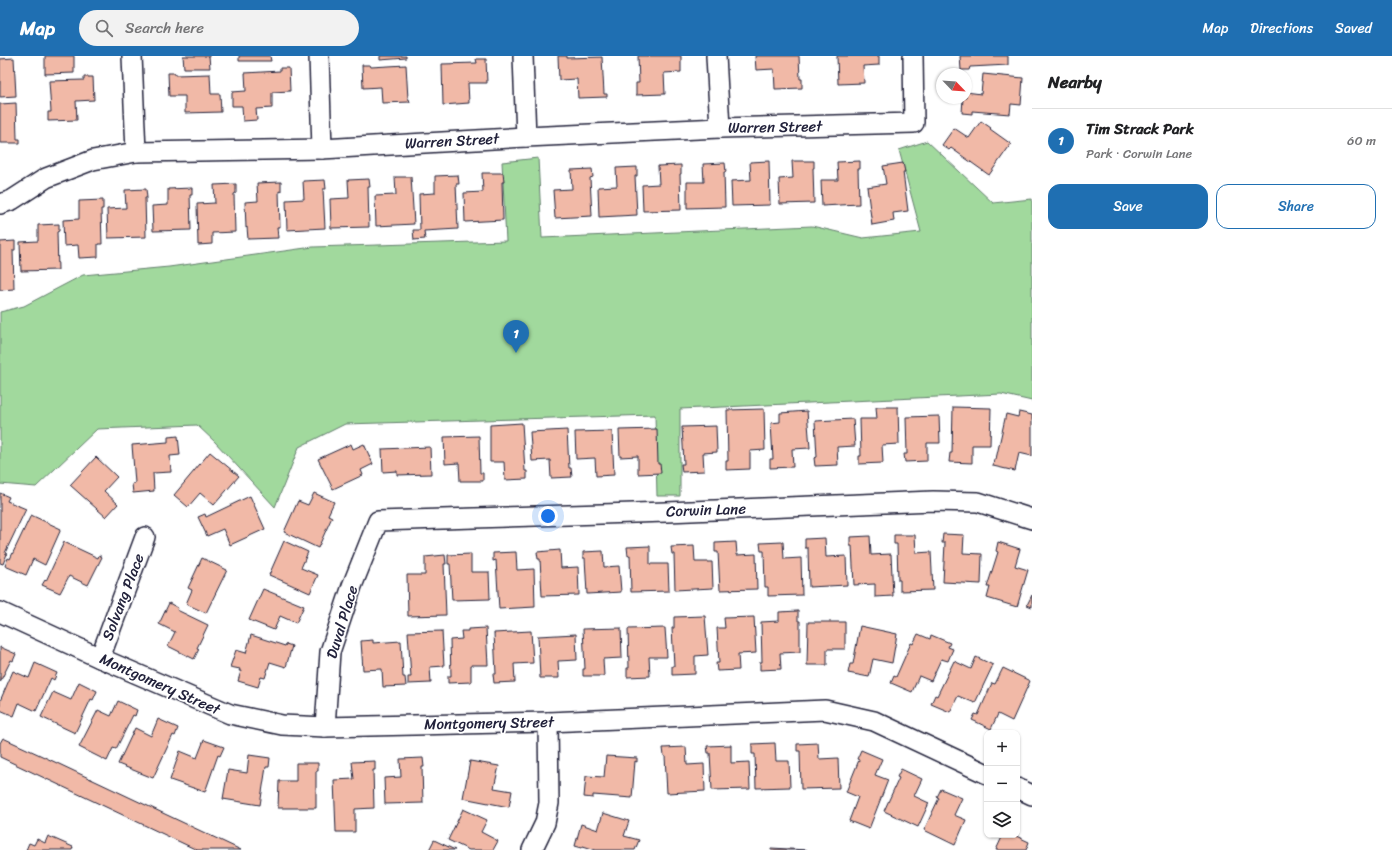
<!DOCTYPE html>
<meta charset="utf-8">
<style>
:root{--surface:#fff;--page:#f2f2f2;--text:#202124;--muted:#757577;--line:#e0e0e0;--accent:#1f6fb2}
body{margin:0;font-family:Sriracha,sans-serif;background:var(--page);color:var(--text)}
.controls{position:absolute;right:12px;bottom:12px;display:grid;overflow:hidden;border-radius:8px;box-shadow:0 1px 3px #0004}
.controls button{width:36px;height:36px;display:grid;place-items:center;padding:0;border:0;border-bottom:1px solid var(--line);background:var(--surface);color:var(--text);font:20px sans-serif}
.compass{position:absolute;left:936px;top:12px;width:36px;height:36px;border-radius:50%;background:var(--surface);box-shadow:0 1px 3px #0004;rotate:115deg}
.you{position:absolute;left:548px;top:460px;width:14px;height:14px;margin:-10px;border:3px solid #fff;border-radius:50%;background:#1a73e8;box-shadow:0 0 0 6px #1a73e833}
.badge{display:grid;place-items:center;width:26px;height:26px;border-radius:50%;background:var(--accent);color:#fff;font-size:13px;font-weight:700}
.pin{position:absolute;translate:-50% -33px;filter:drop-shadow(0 1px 2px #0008)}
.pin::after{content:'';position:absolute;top:21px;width:14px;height:12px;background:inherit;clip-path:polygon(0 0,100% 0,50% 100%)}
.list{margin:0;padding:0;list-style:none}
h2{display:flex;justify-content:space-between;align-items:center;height:52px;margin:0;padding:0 16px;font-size:17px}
h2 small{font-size:13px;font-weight:400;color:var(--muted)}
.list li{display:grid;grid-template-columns:26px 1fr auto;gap:12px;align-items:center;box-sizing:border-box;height:64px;padding:0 16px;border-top:1px solid var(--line)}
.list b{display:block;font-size:15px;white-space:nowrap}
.list p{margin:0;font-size:13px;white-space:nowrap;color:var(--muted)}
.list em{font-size:13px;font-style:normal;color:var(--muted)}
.actions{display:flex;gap:8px;padding:12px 16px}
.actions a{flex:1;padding:9px 0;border:1px solid var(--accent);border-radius:12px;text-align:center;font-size:14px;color:var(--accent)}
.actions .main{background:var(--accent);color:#fff}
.icon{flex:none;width:22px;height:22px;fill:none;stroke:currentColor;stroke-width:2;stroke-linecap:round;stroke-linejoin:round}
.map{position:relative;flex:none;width:1032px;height:794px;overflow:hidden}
header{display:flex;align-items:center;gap:24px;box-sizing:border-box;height:56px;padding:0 20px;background:var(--accent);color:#fff}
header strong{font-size:19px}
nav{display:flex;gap:22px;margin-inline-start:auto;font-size:14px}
.search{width:280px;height:36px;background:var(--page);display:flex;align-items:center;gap:10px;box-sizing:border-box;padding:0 14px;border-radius:22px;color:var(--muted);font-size:15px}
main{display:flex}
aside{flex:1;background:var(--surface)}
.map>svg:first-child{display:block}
.green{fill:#a1d99d;stroke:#627e6c}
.building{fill:#f1b9a7;stroke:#22223b}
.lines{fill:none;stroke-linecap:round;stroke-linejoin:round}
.minor-casing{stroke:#22223b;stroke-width:22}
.minor{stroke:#fff;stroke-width:19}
.labels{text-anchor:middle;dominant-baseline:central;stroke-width:3.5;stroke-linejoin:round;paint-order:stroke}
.street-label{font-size:15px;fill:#22223b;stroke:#fff}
</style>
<header>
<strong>Map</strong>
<div class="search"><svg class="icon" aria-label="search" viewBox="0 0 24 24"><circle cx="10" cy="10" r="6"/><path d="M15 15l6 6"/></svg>Search here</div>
<nav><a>Map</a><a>Directions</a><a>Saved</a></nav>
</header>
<main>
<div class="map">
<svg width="1032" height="794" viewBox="0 0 1032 794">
<rect width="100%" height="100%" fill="#fff"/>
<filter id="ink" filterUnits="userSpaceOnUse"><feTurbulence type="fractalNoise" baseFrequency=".025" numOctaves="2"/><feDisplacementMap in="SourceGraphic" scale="8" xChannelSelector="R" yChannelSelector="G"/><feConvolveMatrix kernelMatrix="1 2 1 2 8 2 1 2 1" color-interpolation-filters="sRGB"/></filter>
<g filter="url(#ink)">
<polygon class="green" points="927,85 993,147 1032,143 1032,345 1001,338 680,353 680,440 657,440 655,359 345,368 299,391 275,451 215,386 197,369 97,373 36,431 0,428 0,256 24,250 83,219 169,211 313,191 506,185 502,106 538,102 542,182 812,170 863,182 921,176 899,94"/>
<g class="building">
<polygon points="45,0 74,0 74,17 45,18"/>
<polygon points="183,0 209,0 210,12 184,12"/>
<polygon points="239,0 270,0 271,5 239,5"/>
<polygon points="380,0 406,0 406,2 380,4"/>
<polygon points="558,0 567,0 567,2 602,1 604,38 607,38 607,41 578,42 577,23 559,24"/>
<polygon points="638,0 681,0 681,16 664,17 665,38 636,39 636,27 639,27"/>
<polygon points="755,0 799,0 800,23 802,23 802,32 775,33 774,13 756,14"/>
<polygon points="837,0 879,0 879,9 863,10 864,27 838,28"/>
<polygon points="960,0 1008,0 1008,9 970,11 969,14 961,14"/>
<polygon points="14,2 16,40 0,41 0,3"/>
<polygon points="476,3 486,3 487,27 468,27 469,47 443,49 442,8 477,7"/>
<polygon points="362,9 370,9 371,11 406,9 408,43 409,43 410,46 382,47 381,31 363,32"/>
<polygon points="280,12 289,12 290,35 272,36 272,52 256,53 257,64 243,65 242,50 232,50 232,36 246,35 245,17 280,15"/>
<polygon points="168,17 175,17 175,19 210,18 211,38 220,38 221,56 185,57 185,40 169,40"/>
<polygon points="983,18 1023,22 1021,49 1011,48 1010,58 972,55 972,58 962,57 963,42 966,42 966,36 981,38"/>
<polygon points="84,21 93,21 94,44 76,45 77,64 48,65 48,56 51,56 49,25 84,24"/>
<polygon points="16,47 17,83 20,83 20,87 0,87 0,48"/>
<polygon points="981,65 991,72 990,73 1011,88 989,119 951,92 949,94 942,89 954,72 969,82"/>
<polygon points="769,105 770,149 732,150 731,125 751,124 750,106"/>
<polygon points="792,105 814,105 814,112 813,112 814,147 780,148 779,123 793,122"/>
<polygon points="860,105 860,113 858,113 859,148 822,150 821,124 838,124 837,106"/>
<polygon points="725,107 726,116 724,116 725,151 687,152 687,126 704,126 703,108"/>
<polygon points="903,107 905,116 903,116 908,155 893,157 894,165 872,169 867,131 886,128 883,110"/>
<polygon points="681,109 681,118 680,118 681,154 643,155 642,129 659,128 658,110"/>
<polygon points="637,111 637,120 635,120 637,159 599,161 598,131 617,130 616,112"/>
<polygon points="592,113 593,121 590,122 592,160 555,162 553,134 572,133 571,114"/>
<polygon points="482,117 503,117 504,126 502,126 503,164 465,166 464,137 483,136"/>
<polygon points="458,119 459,128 456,128 458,173 424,175 425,183 414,184 413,174 420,174 419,138 435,137 435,120"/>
<polygon points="395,121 411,121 414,168 376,170 375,140 396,139"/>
<polygon points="369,123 370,131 368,131 369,171 331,172 330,143 349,142 348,124"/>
<polygon points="325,124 326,133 323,133 325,172 287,174 286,144 304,143 303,125"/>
<polygon points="281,126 281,136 279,135 280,171 277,171 278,182 248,183 247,171 246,172 245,146 258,145 257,127"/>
<polygon points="236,128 236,137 234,138 235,176 212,177 212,188 198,189 197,148 215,147 214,129"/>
<polygon points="192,132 192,139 190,139 191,174 153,175 152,150 168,149 168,133"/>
<polygon points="146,133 147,142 145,142 146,181 108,182 107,153 126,152 125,134"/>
<polygon points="103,144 103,153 101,153 102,188 98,188 98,201 79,202 78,189 64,190 63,164 79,163 79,145"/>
<polygon points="59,168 59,175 57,176 58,214 21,215 20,186 38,185 38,169"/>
<polygon points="15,185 15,194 13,194 14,233 0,234 0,186"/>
<polygon points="876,351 898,351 899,388 882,389 883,407 859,408 859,400 861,400 860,363 877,363"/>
<polygon points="953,351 991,352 990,389 972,389 972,407 949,406 950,397 952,397"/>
<polygon points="764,353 765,394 750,395 750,413 726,414 726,405 728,405 727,354"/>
<polygon points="807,355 810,392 792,393 793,411 770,412 770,403 773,403 771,367 780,366 780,357"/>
<polygon points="1019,356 1032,359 1032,400 1019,397 1015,415 993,410 994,403 996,403 1006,358 1018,361"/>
<polygon points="939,360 940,387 927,387 927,405 905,406 904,398 907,398 906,361"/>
<polygon points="853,363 855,390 837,391 838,409 815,410 814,402 817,401 815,365"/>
<polygon points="522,367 525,415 527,415 527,423 505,424 504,406 490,406 490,369"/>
<polygon points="716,370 717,396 703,397 704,415 682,416 681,408 684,408 682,371"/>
<polygon points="657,373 658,408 660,408 661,417 638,418 638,400 620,401 619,374"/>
<polygon points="567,374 569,412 571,412 572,421 551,422 550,404 532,405 530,376"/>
<polygon points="612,375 614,419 596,420 595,402 576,403 575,376"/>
<polygon points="178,380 180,399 170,400 171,416 153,417 154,435 133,437 132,428 135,427 132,389 168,386 168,381"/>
<polygon points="479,380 480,417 483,417 483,425 460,425 459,407 445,408 444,381"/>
<polygon points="351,388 353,393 364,388 373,408 361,414 363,419 333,433 318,403"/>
<polygon points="430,391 431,418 397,419 397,415 383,416 382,393"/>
<polygon points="210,396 239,420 214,449 200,437 188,451 174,439"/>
<polygon points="96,401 117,421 104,435 118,448 106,461 70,429"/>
<polygon points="0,437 9,441 7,445 26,453 5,497 7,498 3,508 0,507"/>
<polygon points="314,437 334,446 328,459 332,461 318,492 284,476 298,445 308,449"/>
<polygon points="250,440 265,473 230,489 223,473 207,480 198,461 205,458 206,461"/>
<polygon points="31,459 61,473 45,509 33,503 26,519 5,510 8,502 10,503"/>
<polygon points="943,478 964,479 963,497 982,498 981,528 943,526 945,487 942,487"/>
<polygon points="894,479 915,479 916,497 931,496 933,534 900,535 900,524 898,524 897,488 894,488"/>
<polygon points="870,480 871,499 891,498 893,540 875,541 875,528 854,529 852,490 850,490 850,481"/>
<polygon points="825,482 826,501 846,500 847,529 809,531 808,492 805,492 805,483"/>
<polygon points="284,485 308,496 301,512 318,519 310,537 269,519"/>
<polygon points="64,486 98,502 99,499 102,501 88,529 69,520 60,537 42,529 45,524 46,525"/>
<polygon points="736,486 737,499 756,498 757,533 720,534 718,496 715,496 715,487"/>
<polygon points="783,486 784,503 801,502 802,539 768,540 768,531 765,531 764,495 761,495 760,487"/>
<polygon points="998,486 1020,493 1015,510 1028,514 1017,551 987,542 990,531 987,531 998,496 996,495"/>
<polygon points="650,490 650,508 668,508 669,535 631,536 630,499 628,500 627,491"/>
<polygon points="694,490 695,506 712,506 713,532 675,534 674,498 672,498 671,491"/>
<polygon points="560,494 561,512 578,511 579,539 542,540 540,503 538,503 537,496"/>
<polygon points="603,495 604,511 619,510 621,536 587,538 585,502 583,502 583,496"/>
<polygon points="516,496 517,514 534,513 535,551 499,553 496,504 493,505 493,497"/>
<polygon points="471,498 471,516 489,516 490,543 452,544 450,508 448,508 448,499"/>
<polygon points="445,499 446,508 444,508 446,559 408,560 407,519 425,519 425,501"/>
<polygon points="202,502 227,514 206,557 186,548 192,534 188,532"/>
<polygon points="263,533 304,550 296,567 280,560 274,574 249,564"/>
<polygon points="1032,539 1032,551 1027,549"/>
<polygon points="169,547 178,552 177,554 208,569 197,592 199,593 194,603 168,590 175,576 159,568"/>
<polygon points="798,555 798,565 800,565 800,596 780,597 781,613 760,614 760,606 762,606 761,566 779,565 779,556"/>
<polygon points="705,560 708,599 695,600 695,618 672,619 672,610 674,610 672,572 674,572 674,561"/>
<polygon points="754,561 756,597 738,598 739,614 717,615 716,607 719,607 717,572 725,572 724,562"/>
<polygon points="808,566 845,566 845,593 827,593 827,609 807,609"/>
<polygon points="860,570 897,578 892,607 873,603 869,621 848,617 850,608 853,608"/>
<polygon points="486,572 488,609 471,609 471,626 448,627 448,620 451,620 450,584 462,583 461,575 468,575 468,573"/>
<polygon points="621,572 622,602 603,603 604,620 583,620 583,613 585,613 583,573"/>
<polygon points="665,572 667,601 649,601 650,620 627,621 627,612 629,612 628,573"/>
<polygon points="442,575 444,610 430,611 431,627 408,628 408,621 411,621 408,576"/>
<polygon points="531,575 533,607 514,608 515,626 494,627 493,618 496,618 494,577"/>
<polygon points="576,578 577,604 558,605 559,622 540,622 538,580"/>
<polygon points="918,578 930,583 931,579 950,587 948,591 953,593 948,605 941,603 931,625 919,620 912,636 891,627 894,620 896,621 911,587 913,588"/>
<polygon points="251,579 285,590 286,588 292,590 286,611 270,606 265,622 261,621 258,631 238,625 241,615 239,615 240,613 230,611 236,594 246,597"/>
<polygon points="373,584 373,587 401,585 403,621 405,621 406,630 383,631 382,613 363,614 361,585"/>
<polygon points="0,591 16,598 13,605 11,604 0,626"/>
<polygon points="976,601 993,609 975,647 958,640 950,656 931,648 935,639 937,640 954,605 971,613"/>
<polygon points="35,607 57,617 54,624 51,622 36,655 19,647 14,660 0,654 0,645 13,615 29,622"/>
<polygon points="1003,612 1030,625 1012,665 998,658 991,673 972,664 975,658 978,659 992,627 995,628"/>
<polygon points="79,626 97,635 93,644 91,643 75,677 41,661 53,636 71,644"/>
<polygon points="118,645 137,654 135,660 133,659 116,693 113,692 107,705 79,691 98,654 111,660"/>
<polygon points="158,663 178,672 175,680 173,679 153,722 118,708 135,672 151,680"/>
<polygon points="3,682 40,699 241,794 197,794 0,701 0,687"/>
<polygon points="204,684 224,691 220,700 218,699 205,736 170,724 180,695 197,702"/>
<polygon points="775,687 776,705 789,705 790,731 756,732 755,698 752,698 752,688"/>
<polygon points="818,687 819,703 838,702 839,732 801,733 800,695 797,695 797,688"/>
<polygon points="731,689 731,707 749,706 750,733 712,734 710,697 708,697 707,690"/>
<polygon points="686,691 687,709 704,708 705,735 667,737 665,700 664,700 663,692"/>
<polygon points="861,694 882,703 875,719 888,724 869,773 849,765 858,741 846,736 859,704 857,703"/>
<polygon points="249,699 270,702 269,711 266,711 260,749 223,743 228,714 247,717"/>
<polygon points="606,700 637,702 637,706 635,705 632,742 593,739 593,742 584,741 586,720 604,721"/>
<polygon points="423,702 424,711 422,711 423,747 385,748 384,722 401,721 400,703"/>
<polygon points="375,705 375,714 373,714 374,752 355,753 355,776 336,776 334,724 354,723 352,706"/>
<polygon points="470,705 499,710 494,732 512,735 509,751 463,742"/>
<polygon points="296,707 318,707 318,715 316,715 316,752 278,752 279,725 296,725"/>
<polygon points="901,713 922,723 914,740 929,747 918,771 884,755 899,722 897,721"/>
<polygon points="941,733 962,742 954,759 966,764 955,789 924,774 939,742 937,741"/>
<polygon points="463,753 487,764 481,776 498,785 493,794 469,794 448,784"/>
<polygon points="603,757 629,765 624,780 639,784 635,794 596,794 583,790 582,792 575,790 581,768 598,774"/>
<polygon points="1003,779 1014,779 1029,786 1026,794 996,794"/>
<polygon points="48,780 73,791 72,794 26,794 29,787 34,789 37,783 45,787"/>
<polygon points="434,784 455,794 429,794"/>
<polygon points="771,792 807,794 771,794"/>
</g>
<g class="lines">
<g class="minor-casing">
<g id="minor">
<polyline points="132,0 136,96"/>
<polyline points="319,0 322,93"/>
<polyline points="523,0 526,81"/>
<polyline points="716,0 720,72"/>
<polyline points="0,148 12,144 46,122 93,104 136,96 322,93 526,81 720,72 914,67 913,0"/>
<polyline points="0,556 100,602 230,658 282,669 325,671 548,666 825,654 874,665 987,718"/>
<polyline points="100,602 145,481"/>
<polyline points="325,671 330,596 352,530 378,465 667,456 933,445 978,446 1032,463"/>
<polyline points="1017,732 1032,739"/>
<polyline points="532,794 545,767 549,747 548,666"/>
</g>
</g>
<use href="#minor" class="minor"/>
</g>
</g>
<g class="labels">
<g class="street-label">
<text transform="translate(775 71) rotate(-1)">Warren Street</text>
<text transform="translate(452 85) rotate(-3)">Warren Street</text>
<text transform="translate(706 454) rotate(-2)">Corwin Lane</text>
<text transform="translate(123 541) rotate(-69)">Solvang Place</text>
<text transform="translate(342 566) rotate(-73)">Duval Place</text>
<text transform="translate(160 628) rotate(24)">Montgomery Street</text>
<text transform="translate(489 667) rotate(-1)">Montgomery Street</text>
</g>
</g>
</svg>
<div class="controls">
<button>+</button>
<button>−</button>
<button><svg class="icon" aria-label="layers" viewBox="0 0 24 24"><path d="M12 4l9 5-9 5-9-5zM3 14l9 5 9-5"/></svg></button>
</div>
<svg class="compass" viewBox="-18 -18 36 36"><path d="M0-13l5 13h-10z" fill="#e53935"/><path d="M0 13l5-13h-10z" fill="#757577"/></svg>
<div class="you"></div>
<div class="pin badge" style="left:516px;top:297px">1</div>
</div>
<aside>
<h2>Nearby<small></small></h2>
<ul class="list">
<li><span class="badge">1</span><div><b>Tim Strack Park</b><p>Park · Corwin Lane</p></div><em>60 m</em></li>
</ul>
<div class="actions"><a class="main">Save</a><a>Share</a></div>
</aside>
</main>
